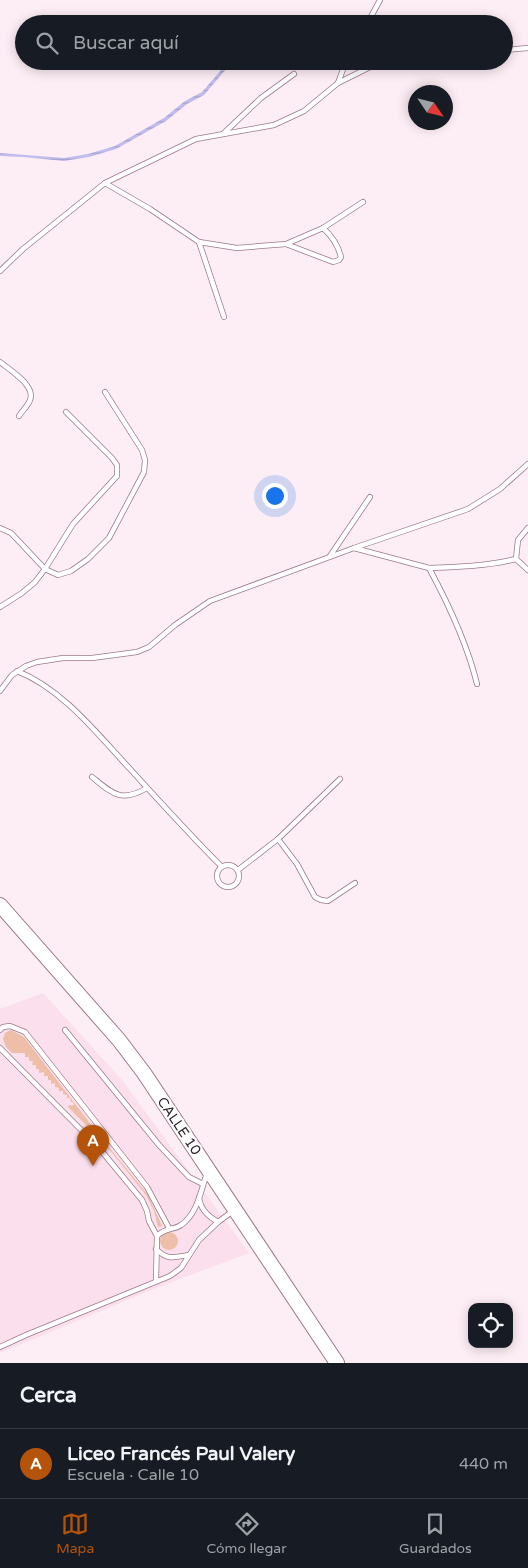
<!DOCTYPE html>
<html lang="es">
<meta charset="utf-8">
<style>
:root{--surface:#171b24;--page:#242831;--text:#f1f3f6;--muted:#9ea1a6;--line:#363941;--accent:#b45309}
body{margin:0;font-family:"Varela Round",sans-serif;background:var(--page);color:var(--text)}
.controls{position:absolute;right:15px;bottom:15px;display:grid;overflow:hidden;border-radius:10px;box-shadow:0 2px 12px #0003}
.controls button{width:45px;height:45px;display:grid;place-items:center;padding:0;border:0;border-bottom:1px solid var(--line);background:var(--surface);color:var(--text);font:25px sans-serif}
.compass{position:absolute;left:408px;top:85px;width:45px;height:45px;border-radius:50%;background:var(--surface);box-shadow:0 2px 12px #0003;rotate:125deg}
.you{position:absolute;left:274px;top:495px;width:18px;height:18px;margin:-12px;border:4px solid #fff;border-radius:50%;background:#1a73e8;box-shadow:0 0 0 8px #1a73e833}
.badge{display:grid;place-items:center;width:32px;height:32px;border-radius:50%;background:var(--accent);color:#fff;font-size:16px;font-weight:700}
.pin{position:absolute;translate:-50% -41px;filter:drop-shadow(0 1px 2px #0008)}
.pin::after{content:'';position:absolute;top:26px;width:18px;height:15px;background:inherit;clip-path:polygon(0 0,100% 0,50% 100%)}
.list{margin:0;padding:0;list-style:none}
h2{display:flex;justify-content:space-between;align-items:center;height:65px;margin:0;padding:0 20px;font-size:21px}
h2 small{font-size:16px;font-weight:400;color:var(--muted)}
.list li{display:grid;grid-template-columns:32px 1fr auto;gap:15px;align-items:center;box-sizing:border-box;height:70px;padding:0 20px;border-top:1px solid var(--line)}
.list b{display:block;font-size:19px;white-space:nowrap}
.list p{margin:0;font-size:16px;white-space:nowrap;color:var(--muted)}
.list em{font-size:16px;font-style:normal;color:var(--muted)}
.icon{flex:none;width:28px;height:28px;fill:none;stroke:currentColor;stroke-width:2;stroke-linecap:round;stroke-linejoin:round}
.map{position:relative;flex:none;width:528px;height:1363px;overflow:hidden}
.search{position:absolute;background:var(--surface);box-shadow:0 2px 12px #0003;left:15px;right:15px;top:15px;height:55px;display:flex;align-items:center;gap:12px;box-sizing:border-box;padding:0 18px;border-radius:28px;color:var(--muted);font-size:19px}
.sheet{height:135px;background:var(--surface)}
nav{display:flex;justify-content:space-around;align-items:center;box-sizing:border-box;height:70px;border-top:1px solid var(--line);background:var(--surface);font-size:14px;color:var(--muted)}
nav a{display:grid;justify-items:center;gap:2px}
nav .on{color:var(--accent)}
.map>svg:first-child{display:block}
.built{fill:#fbdfec}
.grass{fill:#eebfa8}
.water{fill:url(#water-rules)}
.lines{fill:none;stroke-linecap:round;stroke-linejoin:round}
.lane-casing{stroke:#9b798a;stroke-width:6}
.secondary-casing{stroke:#9b798a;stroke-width:16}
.lane{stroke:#fff;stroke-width:4.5}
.secondary{stroke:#fff;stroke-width:14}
.labels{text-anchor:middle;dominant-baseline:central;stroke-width:4.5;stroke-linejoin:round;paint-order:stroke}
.street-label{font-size:14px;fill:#31232a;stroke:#fff}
</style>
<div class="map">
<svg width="528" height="1363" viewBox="0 0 528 1363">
<defs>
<pattern id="water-rules" width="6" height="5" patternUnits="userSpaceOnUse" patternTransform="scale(1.25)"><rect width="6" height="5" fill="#c0bced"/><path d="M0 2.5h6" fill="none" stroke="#a5a1cb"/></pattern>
</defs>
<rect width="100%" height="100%" fill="#fdedf4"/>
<polygon class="built" points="43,993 122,1080 249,1253 154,1289 0,1353 0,1009"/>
<g class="grass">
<polygon points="11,1030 24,1037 99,1135 148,1195 162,1226 158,1227 154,1211 146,1195 105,1144 67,1106 74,1105 73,1102 71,1102 70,1098 67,1098 67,1095 63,1094 63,1091 59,1091 59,1088 55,1087 55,1083 51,1084 51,1080 48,1080 48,1076 44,1076 44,1072 39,1073 39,1069 36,1069 36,1065 32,1065 33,1061 29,1061 29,1057 25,1057 25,1053 12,1053 6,1047 3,1039 5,1033"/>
<circle cx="169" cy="1241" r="9"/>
</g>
<polygon class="water" points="229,61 233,61 204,95 187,104 166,121 116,149 89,157 64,161 23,157 0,156 0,153 64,158 88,154 115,146 164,118 185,101 202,92"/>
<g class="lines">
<g class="lane-casing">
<g id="lane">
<polyline points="367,24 380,0"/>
<polyline points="504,50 528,48"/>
<polyline points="338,83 346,61"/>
<polyline points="224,133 261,98 294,74"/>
<polyline points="105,183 150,209 199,242 237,248 286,244 323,228 363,202"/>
<polyline points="199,242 224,317"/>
<path d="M286 244 333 262 339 260 341 257C338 245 332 236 323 228"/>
<polyline points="0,271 23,249 105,183 196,139 274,125 304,111 338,83 368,68 390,61"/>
<path d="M0 362C10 370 36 386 30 400 28 406 22 411 19 416"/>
<polyline points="0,528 11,533 45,569 58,575 71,571 88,559 109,538 144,472 145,460 142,450 105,392"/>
<path d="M354 548 429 568C449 605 467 643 477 684"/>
<polyline points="330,556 370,497"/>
<polyline points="516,559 528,570"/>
<path d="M429 568C459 567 487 566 516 559L518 540 528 528"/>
<polyline points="0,607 22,593 35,582 45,569 73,524 117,476 117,465 112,458 66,412"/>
<path d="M17 671C63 689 98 735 131 770 161 803 191 836 222 867"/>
<polyline points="0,691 12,675 26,666 37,662 63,658 92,658 137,652 149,647 175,625 210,601 354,548 468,509 500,489 528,464"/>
<path d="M92 777C113 794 121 803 147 788"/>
<polyline points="278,839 297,864 315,897 321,900 328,901 355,883"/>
<circle cx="228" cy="876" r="11"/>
<polyline points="238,870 278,839 340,779"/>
<polyline points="0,1030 3,1027 10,1026 25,1032 147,1187 169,1228"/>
<polyline points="65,1030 159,1145 189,1177 203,1184"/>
<polyline points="0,1048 99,1148 142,1200 147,1211 149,1221 157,1236"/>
<path d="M199 1198C201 1210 208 1216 218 1222"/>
<path d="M156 1249C168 1261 174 1257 189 1255"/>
<path d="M156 1281 157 1236C167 1226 173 1231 181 1225 197 1215 201 1190 207 1173"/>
<polyline points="0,1347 26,1335 170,1276 181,1268 199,1240 218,1222 233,1211"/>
</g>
</g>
<g class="secondary-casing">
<polyline id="secondary" points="0,905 119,1040 144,1073 337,1363"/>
</g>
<use href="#lane" class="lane"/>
<use href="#secondary" class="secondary"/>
</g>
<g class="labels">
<g class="street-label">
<text transform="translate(179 1126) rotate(56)">CALLE 10</text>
</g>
</g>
</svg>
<div class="controls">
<button><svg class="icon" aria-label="locate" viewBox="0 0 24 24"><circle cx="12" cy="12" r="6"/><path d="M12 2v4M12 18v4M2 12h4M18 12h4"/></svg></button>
</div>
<svg class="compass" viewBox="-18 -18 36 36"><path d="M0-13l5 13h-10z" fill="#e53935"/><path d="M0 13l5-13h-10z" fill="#9ea1a6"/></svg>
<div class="you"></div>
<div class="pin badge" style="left:93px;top:1166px">A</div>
<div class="search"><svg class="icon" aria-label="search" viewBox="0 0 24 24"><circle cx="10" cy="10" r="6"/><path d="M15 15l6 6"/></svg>Buscar aquí</div>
</div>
<section class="sheet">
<h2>Cerca<small></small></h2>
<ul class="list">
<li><span class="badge">A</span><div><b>Liceo Francés Paul Valery</b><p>Escuela · Calle 10</p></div><em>440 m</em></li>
</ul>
</section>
<nav>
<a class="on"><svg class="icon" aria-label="map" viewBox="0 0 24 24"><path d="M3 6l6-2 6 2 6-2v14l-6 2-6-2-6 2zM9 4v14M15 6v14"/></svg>Mapa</a>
<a><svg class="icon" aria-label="directions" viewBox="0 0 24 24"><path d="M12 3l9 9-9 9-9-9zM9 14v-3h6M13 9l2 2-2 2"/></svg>Cómo llegar</a>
<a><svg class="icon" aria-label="saved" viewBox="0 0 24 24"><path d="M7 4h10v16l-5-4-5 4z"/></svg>Guardados</a>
</nav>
